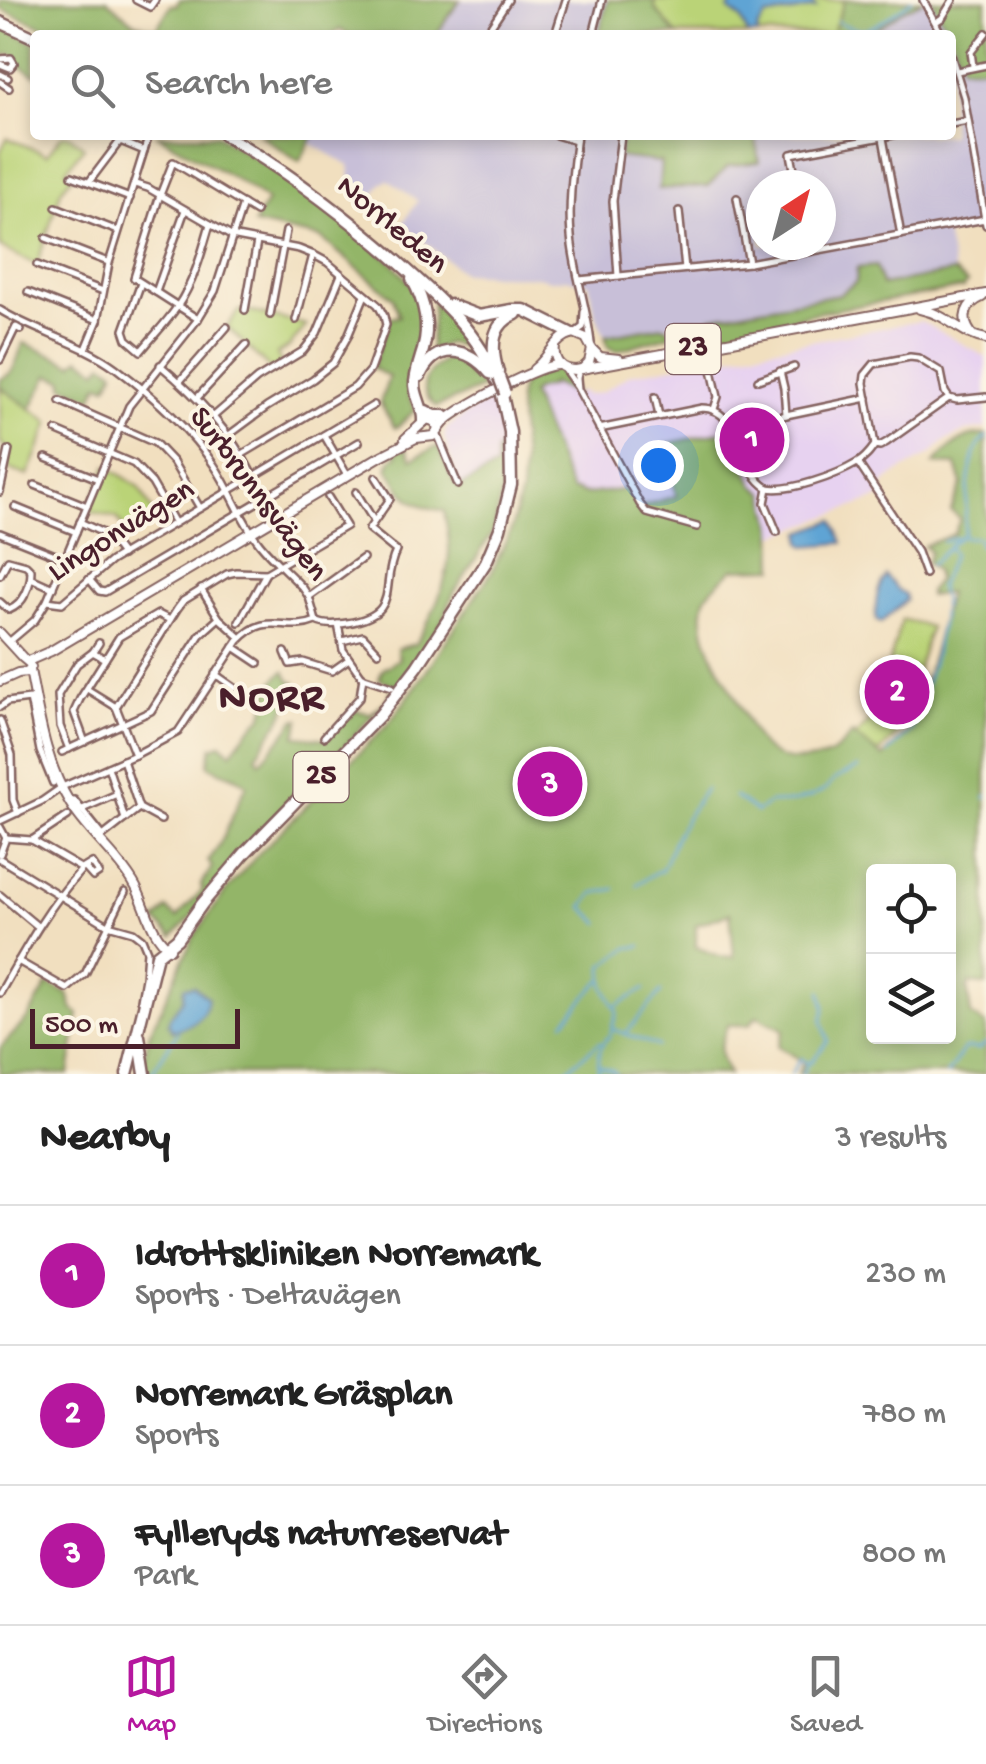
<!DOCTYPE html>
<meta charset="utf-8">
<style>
:root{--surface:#fff;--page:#f6f6f6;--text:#222;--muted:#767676;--line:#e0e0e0;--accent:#b5179e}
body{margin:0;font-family:"Gochi Hand",sans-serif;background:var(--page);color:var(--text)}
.controls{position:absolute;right:30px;bottom:30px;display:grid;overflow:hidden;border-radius:10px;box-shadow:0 5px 15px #0003}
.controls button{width:90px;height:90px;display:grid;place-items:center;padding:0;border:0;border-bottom:2px solid var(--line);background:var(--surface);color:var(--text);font:50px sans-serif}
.compass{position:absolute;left:746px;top:170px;width:90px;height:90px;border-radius:50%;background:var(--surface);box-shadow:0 5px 15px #0003;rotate:36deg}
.scale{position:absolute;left:30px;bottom:25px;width:210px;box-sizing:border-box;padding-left:10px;border:5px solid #4a1f2b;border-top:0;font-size:28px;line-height:35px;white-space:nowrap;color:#4a1f2b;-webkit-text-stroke:8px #fcf5e5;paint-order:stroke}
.you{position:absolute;left:658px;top:465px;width:35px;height:35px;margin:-25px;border:8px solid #fff;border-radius:50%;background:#1a73e8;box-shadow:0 0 0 15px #1a73e833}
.badge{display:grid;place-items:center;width:65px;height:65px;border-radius:50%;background:var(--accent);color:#fff;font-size:32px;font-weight:700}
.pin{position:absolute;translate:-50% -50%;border:5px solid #fff;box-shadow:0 2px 10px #0006}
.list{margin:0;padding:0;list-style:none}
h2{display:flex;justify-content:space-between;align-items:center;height:130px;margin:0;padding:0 40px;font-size:42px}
h2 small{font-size:32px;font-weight:400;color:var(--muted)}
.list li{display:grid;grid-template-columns:65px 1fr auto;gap:30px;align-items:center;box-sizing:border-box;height:140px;padding:0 40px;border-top:2px solid var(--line)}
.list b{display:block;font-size:38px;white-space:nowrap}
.list p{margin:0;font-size:32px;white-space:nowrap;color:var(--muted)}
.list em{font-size:32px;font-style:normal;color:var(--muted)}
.icon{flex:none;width:55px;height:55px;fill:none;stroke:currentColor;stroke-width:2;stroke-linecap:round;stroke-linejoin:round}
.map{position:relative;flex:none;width:986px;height:1074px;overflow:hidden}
.search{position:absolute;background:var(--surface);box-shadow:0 5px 15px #0003;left:30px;right:30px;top:30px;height:110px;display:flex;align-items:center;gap:25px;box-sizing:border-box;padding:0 35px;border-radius:10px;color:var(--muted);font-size:38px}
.sheet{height:550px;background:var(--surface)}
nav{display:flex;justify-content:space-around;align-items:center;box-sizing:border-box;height:140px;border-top:2px solid var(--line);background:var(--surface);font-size:28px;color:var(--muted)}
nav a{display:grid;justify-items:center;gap:5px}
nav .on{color:var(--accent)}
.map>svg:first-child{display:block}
.built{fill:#e7d2f0}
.industrial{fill:#c8bfd8;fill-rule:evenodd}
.green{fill:#bad377;stroke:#827951;stroke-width:2.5}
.forest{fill:#93b568;stroke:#6e6a4a;stroke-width:2.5;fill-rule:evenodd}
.water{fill:#5fa4d4;stroke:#546280;stroke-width:2.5}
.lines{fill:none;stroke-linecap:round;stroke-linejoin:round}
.stream{stroke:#5fa4d4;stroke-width:2.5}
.minor-casing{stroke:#84625f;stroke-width:10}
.major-casing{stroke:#84625f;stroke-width:12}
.highway-casing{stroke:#84625f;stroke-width:15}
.minor{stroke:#fff;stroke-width:5}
.major{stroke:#fff;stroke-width:8}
.highway{stroke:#fff;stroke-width:10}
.highway-bridge-casing{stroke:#84625f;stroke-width:15;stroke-linecap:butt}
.highway-bridge{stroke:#fff;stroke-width:10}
.labels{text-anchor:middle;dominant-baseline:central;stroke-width:8;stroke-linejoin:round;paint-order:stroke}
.shield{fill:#fcf5e5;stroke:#7f5f63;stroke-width:2.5}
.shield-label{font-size:30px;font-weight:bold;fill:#4a1f2b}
.street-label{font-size:32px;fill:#4a1f2b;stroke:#fcf5e5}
.district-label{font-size:42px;font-weight:bold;letter-spacing:2.5px;fill:#4a1f2b;stroke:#fcf5e5}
</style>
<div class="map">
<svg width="986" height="1074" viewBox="0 0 986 1074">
<rect width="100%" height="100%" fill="#fcf5e5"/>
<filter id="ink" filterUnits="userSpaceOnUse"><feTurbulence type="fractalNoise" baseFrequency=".01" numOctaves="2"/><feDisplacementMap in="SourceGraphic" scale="20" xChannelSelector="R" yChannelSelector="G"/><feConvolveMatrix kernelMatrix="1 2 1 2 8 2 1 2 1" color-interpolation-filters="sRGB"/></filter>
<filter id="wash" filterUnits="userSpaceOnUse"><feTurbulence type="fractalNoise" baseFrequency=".0048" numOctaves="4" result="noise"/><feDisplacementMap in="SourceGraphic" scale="40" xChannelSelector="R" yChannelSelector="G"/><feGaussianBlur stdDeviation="2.25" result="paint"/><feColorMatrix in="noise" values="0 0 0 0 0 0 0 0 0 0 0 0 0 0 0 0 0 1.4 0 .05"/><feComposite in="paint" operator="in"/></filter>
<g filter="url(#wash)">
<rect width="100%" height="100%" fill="#f1dfbf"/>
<g class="built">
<polygon points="921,321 986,357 986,428 965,431 944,442 931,454 899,472 879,488 882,495 878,498 774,536 772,522 759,490 755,486 729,430 666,444 676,496 638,507 599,494 586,494 571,490 531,394 535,390 549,386 551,383 574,394 583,391 585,395 601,393 630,374"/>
<polygon points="496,398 505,436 505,448 496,451 497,467 460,486 444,437 447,428 466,414"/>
</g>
<g class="industrial">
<polygon points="460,0 608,0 598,35 436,35"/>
<polygon points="924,0 931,0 949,35 868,35 900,12"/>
<path d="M951 39 962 66 986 67V215L975 217 977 228 946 233 954 272 881 285 856 269V282L840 294 631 332 605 336 595 313 589 283 569 279 549 280 540 277 463 273 402 224 418 201 387 179 386 182 382 183 372 198 351 181 349 165 310 143 314 135H621L661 161 659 189 708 186 728 166 759 162 755 135H951ZM761 185H821V245H761Z"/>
</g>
<g class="green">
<polygon points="654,0 734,0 729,10 741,19 748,35 677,35 655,9"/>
<polygon points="810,0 842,0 844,2 832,35 758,35 757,30 766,17 815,8"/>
<polygon points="62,135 69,135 84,147 66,170 72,176 61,190 37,265 0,247 0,152 7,138 47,154"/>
<polygon points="245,310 307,325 289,347 277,354 282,364 272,371 227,327 239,311"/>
<polygon points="0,387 50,422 28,476 9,469 7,466 10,452 0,442"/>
<polygon points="107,466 139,487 155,516 127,533 117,518 88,511"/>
<polygon points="902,619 930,627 917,671 889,663"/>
<polygon points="889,666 917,674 905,719 876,711"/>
<polygon points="877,713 898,733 867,766 846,746"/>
</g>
<g class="forest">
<polygon points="0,0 107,0 135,23 156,29 171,5 177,5 179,0 460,0 436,35 349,35 340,29 332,35 64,35 0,9"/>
<polygon points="608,0 654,0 655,9 677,35 598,35"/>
<polygon points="842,0 924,0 900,12 868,35 832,35 844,3"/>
<polygon points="931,0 986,0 986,67 962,66 951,35"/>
<polygon points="0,26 35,43 35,75 17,64 17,58 10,54 0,57 2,43 0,41"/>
<polygon points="157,135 217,135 269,167 329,209 393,263 413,287 420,309 421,330 418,353 409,383 409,397 416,409 399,426 395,428 380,403 389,377 372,368 387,326 387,319 399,316 393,298 321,238 254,224 267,201 237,180"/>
<polygon points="260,135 314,135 299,162"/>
<polygon points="621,135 755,135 759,162 728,166 708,186 659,189 661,162 619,157"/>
<polygon points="876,266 882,285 954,272 967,283 963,288 815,313 730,334 716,325 711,317 840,294 856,282 857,268"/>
<polygon points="433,301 472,346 468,348 448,343 430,351"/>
<polygon points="663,326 678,333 616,351 608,347 605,336"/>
<path d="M24 343 73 364 80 358 98 370 104 363 115 371 107 386 99 384 92 398 64 386V380L49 375 31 409 0 387V379C19 372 15 358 24 343Z"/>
<path d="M449 357 468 359V376L476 379 484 387 436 407C413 386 428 370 449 357Z"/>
<path d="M557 366 574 394 551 383 550 386 535 390 531 394 571 490 586 494 628 489 638 507 676 496 666 444 729 430 755 486 765 492 774 529 775 568 733 569C724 579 706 590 704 603 697 635 720 669 735 696 754 732 761 766 808 760 830 758 839 751 852 734L883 757 911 728 936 643 948 593 929 596V591L937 581 935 570 926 563 930 552 924 546 954 534 960 519 951 511 962 484 956 465 934 464C947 449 965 432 986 435V986L970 983 967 988 971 1015 986 1025V1074H798L804 1062 778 1046 784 1030 757 1016 749 1025H728C719 1046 717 1054 729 1074H140L149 1035 193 938 225 892 259 853 389 723 421 679 492 571 511 530 521 492 523 462 518 399 523 382ZM874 872H948V1036H874ZM730 913 734 957 719 956 696 947V925Z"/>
<path d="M405 446 412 459 438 446 454 483 460 486 496 467V451L505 448 501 494 494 530 454 593 441 625 407 677 173 937 156 921 167 909 177 918 203 889 201 886 212 867 208 861C226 840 233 809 247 785 237 774 221 774 208 765L212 747 221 744 231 752C242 740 248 727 262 718 267 701 269 679 285 671L290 680 296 683 290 695 284 714 256 756 260 762 279 741 295 720 300 719 296 736 326 739 356 710 370 714 386 701 394 685 379 679 383 669 399 659 397 649 415 644C432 618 448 583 449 552 450 539 446 524 444 511 407 504 406 498 388 468L393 457 397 456 396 452Z"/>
<polygon points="48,984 68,994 73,1010 79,1014 69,1074 0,1074 0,1048 28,1018"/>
</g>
<g class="water">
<polygon points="734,0 810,0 816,8 766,17 757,29 758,35 748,35 741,19 729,10"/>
<polygon points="834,520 843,543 805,546 802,542 802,532"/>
<path d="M886 576 897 589 905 595 906 600 881 623 876 620C875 605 876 588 886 576Z"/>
<path d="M194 986 208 998C206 1018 191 1025 173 1031L168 1023 170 1017 183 999 184 987Z"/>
</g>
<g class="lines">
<g class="stream">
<path d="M837 21C862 35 869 30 891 15 899 9 905 7 912 0"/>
<polyline points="963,537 980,538 979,544 984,549 986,560"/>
<polyline points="943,542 955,538"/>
<polyline points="930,565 948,548"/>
<path d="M888 753 912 729 934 657 941 624 943 600 939 586 953 555 949 546 964 534C967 508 966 452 986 437"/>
<path d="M734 797C744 801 748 808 757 812L769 803 794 802 811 797 825 790 835 779 858 768"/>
<polyline points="985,798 986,796"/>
<path d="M636 885 656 872 661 871C668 859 671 844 678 832 686 817 696 802 706 788"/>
<polyline points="600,923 583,907 594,893 615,889"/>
<polyline points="616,1006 645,989"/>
<polyline points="564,1022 599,982 603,980"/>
<polyline points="612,1027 617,1012 604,986 603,966 628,948 641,946"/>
<polyline points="626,1033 661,992"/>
<polyline points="600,1066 614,1071 616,1074"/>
<polyline points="563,1073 600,1042"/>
<polyline points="151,1074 178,1032"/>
<path d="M598 1074C599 1060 597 1044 610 1036L612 1029 658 1046"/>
<polyline points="791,1074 801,1058 806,1063 811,1062 828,1041 822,1021 825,1008 821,991"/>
<polyline points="802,1074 808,1063"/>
<polyline points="947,1074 965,1048 980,1049 986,1043"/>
</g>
</g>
</g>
<g filter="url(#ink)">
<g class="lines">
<g class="minor-casing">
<g id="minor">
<polyline points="136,0 150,7 155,0"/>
<polyline points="923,0 942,35"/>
<polyline points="936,22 942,18 953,0"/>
<polyline points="485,35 508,0"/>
<polyline points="555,35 566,0"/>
<polyline points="593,35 602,0"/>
<polyline points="951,55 964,97 986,225"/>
<polyline points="0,59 11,58 14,63 10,68 0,64"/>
<polyline points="973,66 971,52 986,33"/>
<polyline points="957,71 986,65"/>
<polyline points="0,74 8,78"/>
<polyline points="0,82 9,88"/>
<polyline points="951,124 968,121"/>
<polyline points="556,135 576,141"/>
<path d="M577 135C573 169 568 202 571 236 574 272 587 306 591 343"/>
<polyline points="883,138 901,235"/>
<polyline points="72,176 130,198"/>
<polyline points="89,182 120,141 144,151"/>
<polyline points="135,184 148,188 231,236 299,249 314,255 327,262 378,305 384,316 386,325 370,370 355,387 241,455"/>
<polyline points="797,185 791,154 893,135"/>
<polyline points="737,198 749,263"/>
<polyline points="56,207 118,231"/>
<polyline points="679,211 685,269"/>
<polyline points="46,238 108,262"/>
<polyline points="37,265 103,291"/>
<polyline points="618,276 613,201 621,135"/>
<polyline points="579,280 749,263 985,219"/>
<path d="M141 283 124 330 127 339 141 351C153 336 167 322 177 307 194 282 202 252 210 224"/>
<polyline points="28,292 98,320"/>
<polyline points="156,292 185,210"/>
<path d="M0 310C37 333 81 342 116 368 152 395 189 428 214 465 231 490 241 521 260 544 273 560 289 573 303 588L309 597 316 621"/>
<polyline points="245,310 257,242"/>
<polyline points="270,315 286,231"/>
<polyline points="198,319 134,278 160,195 173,162 256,212"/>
<polyline points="296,320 313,255"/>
<polyline points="576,332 583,327 584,312"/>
<polyline points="86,349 98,320 109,263 149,135"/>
<polyline points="0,360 16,327 21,330"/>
<polyline points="710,361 718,397 714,409"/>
<path d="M160 365C198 397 230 431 253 476"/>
<polyline points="563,367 577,387"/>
<polyline points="579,370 577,378 578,389 640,504 647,513 697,527"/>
<polyline points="780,371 784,388 786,415"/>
<polyline points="758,380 794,367"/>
<polyline points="180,381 227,327"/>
<polyline points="655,397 659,416"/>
<polyline points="197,398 246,345"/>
<polyline points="60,401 155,443 173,462 200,508"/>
<polyline points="214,416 257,379 303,351 317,333 341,275"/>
<path d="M599 429 702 408C741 408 738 471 768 488"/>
<polyline points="57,431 134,464 152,483 175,523"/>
<polyline points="734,431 786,415 867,398"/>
<polyline points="437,433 458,485"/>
<polyline points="229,435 267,407 313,379 333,363 348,336 365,295"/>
<polyline points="324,435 346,473"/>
<polyline points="875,445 864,383 865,375 874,364 910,357 918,358 941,372 945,392 949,398"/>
<polyline points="46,458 98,479"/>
<polyline points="858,463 917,552 925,574"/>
<polyline points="35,485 87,506"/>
<path d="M768 488C791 492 837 475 857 463 865 459 870 452 875 445L880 446 887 442 949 398 957 400 986 397"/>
<polyline points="768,488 765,503 777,532"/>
<polyline points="0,492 9,450"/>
<polyline points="356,492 374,521"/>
<polyline points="15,507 76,532"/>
<polyline points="80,522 107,535 122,555"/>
<polyline points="0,533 65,559"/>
<path d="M0 575 8 560 26 565 31 570C31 586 24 604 9 610L0 602"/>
<polyline points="31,578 53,588"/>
<polyline points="89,579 99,591 105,592 359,442"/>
<polyline points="201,589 219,618 240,637"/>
<polyline points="309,597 363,558"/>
<polyline points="47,601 62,603 111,561 374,405"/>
<polyline points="239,622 266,573"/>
<polyline points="338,624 343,650 362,677 392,687"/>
<polyline points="342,641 363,636 378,652"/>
<polyline points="9,642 35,620 47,601 129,406 198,319 215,291 243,204"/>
<polyline points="234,647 258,663"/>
<polyline points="93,652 99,643"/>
<polyline points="285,652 290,664 303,662 332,671 349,659"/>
<polyline points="215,674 235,688"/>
<polyline points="87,689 116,707"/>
<polyline points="0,707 7,702 30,699 40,751 53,783"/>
<polyline points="0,720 12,755 13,800 18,813"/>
<polyline points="324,737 360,697 363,677"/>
<polyline points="85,742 74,712 80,699 119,637 158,614 170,620"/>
<polyline points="69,749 60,726 58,695 77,664 93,652 105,659"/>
<polyline points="62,752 151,711 200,635 219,618"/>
<polyline points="135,755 116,707 177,609 183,601 227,574 236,572 266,573 346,526 328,497"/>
<polyline points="123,760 139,808"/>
<polyline points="108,767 125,819"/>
<polyline points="74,800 103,836 139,808"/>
<polyline points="139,808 161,820"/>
<polyline points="80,810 117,794"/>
<path d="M0 821 42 801 62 787 135 755 178 732 238 641C268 609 285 634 316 621 325 626 336 625 347 623 403 614 379 586 396 551L369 529 390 499 376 477"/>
<polyline points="0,827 6,838 0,854"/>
<polyline points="6,838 32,840 82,869"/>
<polyline points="32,840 68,816"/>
<polyline points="0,859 108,925 133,932 142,939 147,951 145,978 141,1000"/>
<polyline points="0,895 36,925"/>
<polyline points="18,961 67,989 85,974 125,892"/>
<path d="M0 993C25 949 48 907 82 869L92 863 99 873 93 877 85 868"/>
</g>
</g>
<g class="major-casing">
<g id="major">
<polyline points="985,219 986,219"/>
<path d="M920 309C949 315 961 335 986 339"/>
<path d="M971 333C960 318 966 304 982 297"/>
<path d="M555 346C553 361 561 370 576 370L986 294"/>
<polyline points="592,349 600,357 619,359"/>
<path d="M534 369C549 358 555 337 574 333L586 338 592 349 589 362 582 369"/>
<polyline points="405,439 427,419 436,422 438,431"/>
<polyline points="0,633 23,658 29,663"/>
<path d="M28 661 51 651 379 457 416 438 434 436C439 429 443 422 450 417 468 404 541 363 560 365"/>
<path d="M30 670C39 715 45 762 70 803 87 832 115 852 133 882 147 904 148 932 170 949"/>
<polyline points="0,681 18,673 27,672 31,667"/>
</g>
</g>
<g class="highway-casing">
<g id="highway">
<polyline points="0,22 35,38"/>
<path d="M225 135C290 173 349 218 405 268 441 300 480 335 497 381"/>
<path d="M412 279C425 302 430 325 423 350 420 360 416 371 415 382 414 396 424 407 423 421"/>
<polyline points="450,305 479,316 512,310 524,310 570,333"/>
<path d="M498 372C491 349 490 324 516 314"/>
<path d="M420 376C436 341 468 347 490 373"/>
<polyline points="426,411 435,416 444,416"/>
<polyline points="139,1036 145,1074"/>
<polyline points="127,1074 157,955 177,939 202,904 245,853 380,715 417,667 486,562 500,529 511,485 510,432 502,395"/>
</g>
</g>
<use href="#minor" class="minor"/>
<use href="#major" class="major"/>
<use href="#highway" class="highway"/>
<g class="highway-bridge-casing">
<polyline id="highway-bridge" points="499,377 505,393"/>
</g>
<use href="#highway-bridge" class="highway-bridge"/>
</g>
</g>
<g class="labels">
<g class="shield">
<rect x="665.5" y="324" width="55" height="50" rx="8"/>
<rect x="293.5" y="752" width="55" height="50" rx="8"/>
</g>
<g class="shield-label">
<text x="693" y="349">23</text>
<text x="321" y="777">25</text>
</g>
<g class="street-label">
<text transform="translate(391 226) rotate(40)">Norrleden</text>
<text transform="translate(257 495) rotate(53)">Surbrunnsvägen</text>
<text transform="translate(122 532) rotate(-32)">Lingonvägen</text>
</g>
<g class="district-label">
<text x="272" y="700">NORR</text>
</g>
</g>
</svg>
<div class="controls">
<button><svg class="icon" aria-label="locate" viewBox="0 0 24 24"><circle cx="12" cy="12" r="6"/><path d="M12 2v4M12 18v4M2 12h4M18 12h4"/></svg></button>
<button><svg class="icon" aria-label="layers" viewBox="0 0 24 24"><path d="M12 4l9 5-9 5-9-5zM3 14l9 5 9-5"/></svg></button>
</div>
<svg class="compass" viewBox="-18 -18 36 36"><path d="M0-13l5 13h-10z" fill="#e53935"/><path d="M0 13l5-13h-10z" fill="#767676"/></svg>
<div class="scale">500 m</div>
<div class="you"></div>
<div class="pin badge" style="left:752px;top:440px">1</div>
<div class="pin badge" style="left:897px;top:692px">2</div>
<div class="pin badge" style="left:550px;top:784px">3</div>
<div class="search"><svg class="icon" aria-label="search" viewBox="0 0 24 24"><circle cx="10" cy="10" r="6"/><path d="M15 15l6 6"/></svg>Search here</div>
</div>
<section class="sheet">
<h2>Nearby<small>3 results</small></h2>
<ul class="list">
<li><span class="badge">1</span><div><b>Idrottskliniken Norremark</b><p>Sports · Deltavägen</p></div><em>230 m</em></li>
<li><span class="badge">2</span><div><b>Norremark Gräsplan</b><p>Sports</p></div><em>780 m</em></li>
<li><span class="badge">3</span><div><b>Fylleryds naturreservat</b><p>Park</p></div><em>800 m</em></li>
</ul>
</section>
<nav>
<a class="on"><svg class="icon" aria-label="map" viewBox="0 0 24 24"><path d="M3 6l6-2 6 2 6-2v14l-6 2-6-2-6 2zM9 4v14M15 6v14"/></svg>Map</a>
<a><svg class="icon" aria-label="directions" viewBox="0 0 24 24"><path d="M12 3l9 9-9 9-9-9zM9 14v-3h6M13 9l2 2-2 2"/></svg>Directions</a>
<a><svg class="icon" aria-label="saved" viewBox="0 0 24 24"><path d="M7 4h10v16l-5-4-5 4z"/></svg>Saved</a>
</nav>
